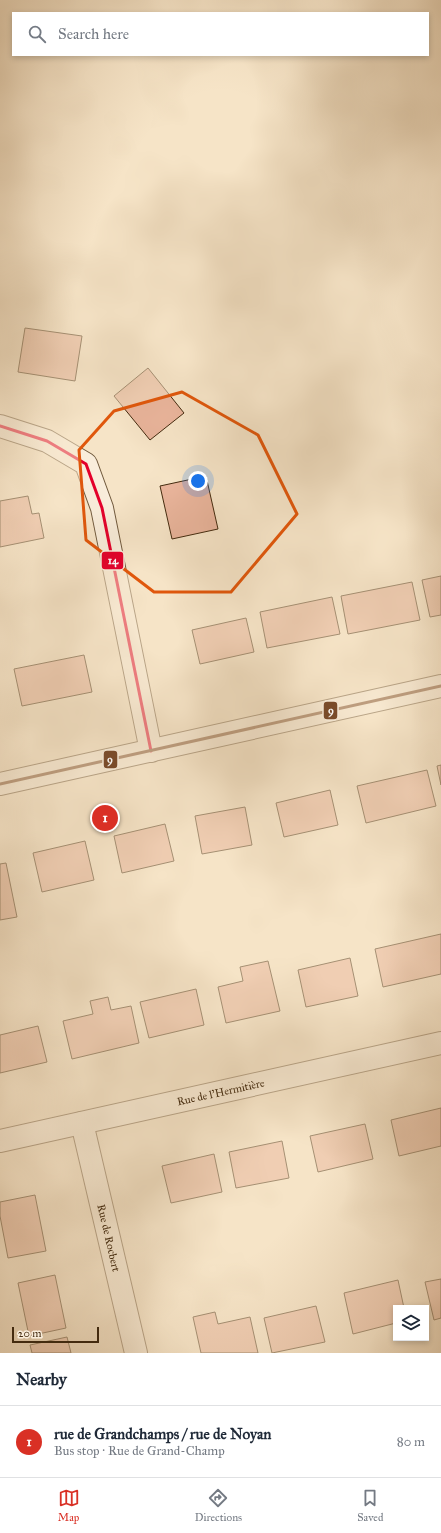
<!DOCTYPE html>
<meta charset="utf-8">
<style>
:root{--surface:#fff;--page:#f6f6f7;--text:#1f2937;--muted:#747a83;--line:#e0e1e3;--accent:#d93025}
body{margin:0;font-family:"IM FELL Great Primer",serif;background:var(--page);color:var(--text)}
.controls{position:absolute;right:12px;bottom:12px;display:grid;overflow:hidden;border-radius:0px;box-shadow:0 2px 6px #0003}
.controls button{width:36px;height:36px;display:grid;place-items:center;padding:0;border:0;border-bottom:1px solid var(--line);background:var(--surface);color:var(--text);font:20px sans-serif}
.scale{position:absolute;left:12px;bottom:10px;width:87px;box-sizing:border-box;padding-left:4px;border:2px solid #442b0f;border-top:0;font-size:11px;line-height:14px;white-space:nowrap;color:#442b0f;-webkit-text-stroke:3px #f9eddb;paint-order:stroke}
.you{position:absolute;left:198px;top:481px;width:14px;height:14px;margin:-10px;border:3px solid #fff;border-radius:50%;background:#1a73e8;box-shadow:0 0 0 6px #1a73e833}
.badge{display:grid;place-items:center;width:26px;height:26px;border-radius:50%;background:var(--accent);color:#fff;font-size:13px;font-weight:700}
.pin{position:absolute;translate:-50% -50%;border:2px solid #fff;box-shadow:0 1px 4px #0006}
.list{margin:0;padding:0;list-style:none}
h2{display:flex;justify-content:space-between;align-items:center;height:52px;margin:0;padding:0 16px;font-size:17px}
h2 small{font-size:13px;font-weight:400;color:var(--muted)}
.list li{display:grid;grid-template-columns:26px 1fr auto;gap:12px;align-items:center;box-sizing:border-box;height:72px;padding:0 16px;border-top:1px solid var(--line)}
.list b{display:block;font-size:15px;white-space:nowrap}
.list p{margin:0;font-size:13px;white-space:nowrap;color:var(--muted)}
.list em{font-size:13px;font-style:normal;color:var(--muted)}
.icon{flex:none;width:22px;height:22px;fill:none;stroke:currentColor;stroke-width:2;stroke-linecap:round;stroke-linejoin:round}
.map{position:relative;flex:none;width:441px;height:1353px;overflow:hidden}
.search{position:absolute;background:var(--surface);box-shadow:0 2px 6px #0003;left:12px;right:12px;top:12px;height:44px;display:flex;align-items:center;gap:10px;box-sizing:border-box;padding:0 14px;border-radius:0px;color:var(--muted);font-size:15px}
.sheet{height:124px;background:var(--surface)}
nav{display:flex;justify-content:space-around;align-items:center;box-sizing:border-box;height:56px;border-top:1px solid var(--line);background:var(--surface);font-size:11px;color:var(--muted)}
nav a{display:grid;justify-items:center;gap:2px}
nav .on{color:var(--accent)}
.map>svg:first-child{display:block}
.building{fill:#e9b49b;stroke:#442b0f}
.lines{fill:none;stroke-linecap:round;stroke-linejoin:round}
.minor-casing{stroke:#70593d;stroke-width:24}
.minor{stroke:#f9eddb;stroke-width:22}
.bus-1-casing{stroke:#f9eddb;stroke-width:6}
.bus-2-casing{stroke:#f9eddb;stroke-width:6}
.bus-1{stroke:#e4002b;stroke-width:3}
.bus-2{stroke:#7a4b2a;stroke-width:3}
.marked{fill:none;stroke:#e0570c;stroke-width:3;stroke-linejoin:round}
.labels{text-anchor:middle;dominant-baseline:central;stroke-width:3;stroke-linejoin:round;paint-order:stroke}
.street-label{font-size:11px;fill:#442b0f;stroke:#f9eddb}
.line-badge{stroke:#f9eddb;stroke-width:1.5}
.badge-label{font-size:11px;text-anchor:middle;font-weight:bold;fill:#fff}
</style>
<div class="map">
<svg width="441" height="1353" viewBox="0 0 441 1353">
<rect width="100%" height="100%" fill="#f6e4c7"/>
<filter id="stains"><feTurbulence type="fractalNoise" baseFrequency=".005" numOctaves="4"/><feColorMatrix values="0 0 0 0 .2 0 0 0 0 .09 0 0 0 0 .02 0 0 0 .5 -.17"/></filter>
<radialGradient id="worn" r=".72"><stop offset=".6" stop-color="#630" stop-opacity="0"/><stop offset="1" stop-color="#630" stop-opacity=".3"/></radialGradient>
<g class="building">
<polygon points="25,328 82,336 75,381 18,372"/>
<polygon points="148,368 184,413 150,440 114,396"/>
<polygon points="206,476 218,529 172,539 160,486"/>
<polygon points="28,496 32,514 39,513 44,538 0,547 0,501"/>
<polygon points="441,576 441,615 430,617 422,580"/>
<polygon points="412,582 420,620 348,634 341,596"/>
<polygon points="332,597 340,634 267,648 260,612"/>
<polygon points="246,618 254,652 200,664 192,630"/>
<polygon points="84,655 92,692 22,706 14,669"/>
<polygon points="441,765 441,785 437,766"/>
<polygon points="427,770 436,806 366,823 357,786"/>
<polygon points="330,790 338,825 284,837 276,803"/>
<polygon points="245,807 252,845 202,854 195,816"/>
<polygon points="165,824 174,861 122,873 114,836"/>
<polygon points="85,841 94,880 42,892 33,853"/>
<polygon points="6,863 17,917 0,920 0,864"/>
<polygon points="441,934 441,974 383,987 375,949"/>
<polygon points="350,958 358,996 306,1007 298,970"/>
<polygon points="268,961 280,1011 226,1023 218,987 243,981 240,967"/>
<polygon points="196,989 204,1025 149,1038 140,1002"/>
<polygon points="108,997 111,1010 131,1006 139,1043 72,1059 63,1021 93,1014 90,1001"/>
<polygon points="38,1026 47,1062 0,1073 0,1035"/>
<polygon points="441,1108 441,1146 399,1156 391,1120"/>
<polygon points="365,1124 373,1159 318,1172 310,1136"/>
<polygon points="282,1141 289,1178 236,1188 229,1152"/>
<polygon points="214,1154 222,1192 171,1203 162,1166"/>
<polygon points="35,1195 46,1251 8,1258 0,1216 0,1202"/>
<polygon points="55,1275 66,1328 29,1336 18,1283"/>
<polygon points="441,1279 441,1318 434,1320 425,1282"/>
<polygon points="398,1280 404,1308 396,1308 396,1323 353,1334 344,1293"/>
<polygon points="316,1306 325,1342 272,1353 264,1318"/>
<polygon points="215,1312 218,1324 250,1317 258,1353 201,1353 193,1317"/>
<polygon points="67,1337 71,1353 32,1353 30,1345"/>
</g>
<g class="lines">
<g class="minor-casing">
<g id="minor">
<polyline points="0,426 47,441 86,464 102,508 151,751"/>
<polyline points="0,784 441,686"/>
<path id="s1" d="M82 1123 136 1353"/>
<path id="s2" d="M0 1141 441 1043"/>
</g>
</g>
<use href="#minor" class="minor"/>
<g class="bus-1-casing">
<polyline id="bus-1" points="0,426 47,441 86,464 102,508 151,751"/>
</g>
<g class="bus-2-casing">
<polyline id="bus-2" points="0,784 441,686"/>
</g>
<use href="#bus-1" class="bus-1"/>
<use href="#bus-2" class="bus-2"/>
</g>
<path d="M0 0H441V1353H0ZM182 392 258 435 297 514 231 592H154L86 540 79 450 114 411Z" fill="#f6e4c7" fill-opacity=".55" fill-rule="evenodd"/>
<path class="marked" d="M182 392 258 435 297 514 231 592H154L86 540 79 450 114 411Z"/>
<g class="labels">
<g class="street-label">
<text stroke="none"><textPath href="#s2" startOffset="226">Rue de l'Hermitière</textPath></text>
<text stroke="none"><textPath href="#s1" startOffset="118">Rue de Rocbert</textPath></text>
</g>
</g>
<g class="line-badge">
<rect x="101" y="551" width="23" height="19" rx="4" fill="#e4002b"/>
<rect x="323" y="701" width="15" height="19" rx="4" fill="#7a4b2a"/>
<rect x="103" y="750" width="15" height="19" rx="4" fill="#7a4b2a"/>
</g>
<g class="badge-label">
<text x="113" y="564">14</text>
<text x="331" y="714">9</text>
<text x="110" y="763">9</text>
</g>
<rect width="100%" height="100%" filter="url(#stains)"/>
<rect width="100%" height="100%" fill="url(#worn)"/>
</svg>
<div class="controls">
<button><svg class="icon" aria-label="layers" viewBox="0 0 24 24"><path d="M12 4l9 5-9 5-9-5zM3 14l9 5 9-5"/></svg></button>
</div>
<div class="scale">20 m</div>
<div class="you"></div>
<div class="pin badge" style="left:105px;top:818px">1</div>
<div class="search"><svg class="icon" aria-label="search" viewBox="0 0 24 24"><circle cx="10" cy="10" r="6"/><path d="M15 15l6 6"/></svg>Search here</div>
</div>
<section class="sheet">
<h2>Nearby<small></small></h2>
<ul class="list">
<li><span class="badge">1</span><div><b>rue de Grandchamps / rue de Noyan</b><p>Bus stop · Rue de Grand-Champ</p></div><em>80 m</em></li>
</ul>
</section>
<nav>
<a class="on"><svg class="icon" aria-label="map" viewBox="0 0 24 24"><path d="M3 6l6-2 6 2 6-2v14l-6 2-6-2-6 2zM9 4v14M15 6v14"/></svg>Map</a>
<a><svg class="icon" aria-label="directions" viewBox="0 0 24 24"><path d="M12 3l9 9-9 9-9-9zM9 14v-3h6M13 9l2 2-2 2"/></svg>Directions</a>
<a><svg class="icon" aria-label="saved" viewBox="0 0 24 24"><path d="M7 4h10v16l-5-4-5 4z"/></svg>Saved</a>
</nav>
